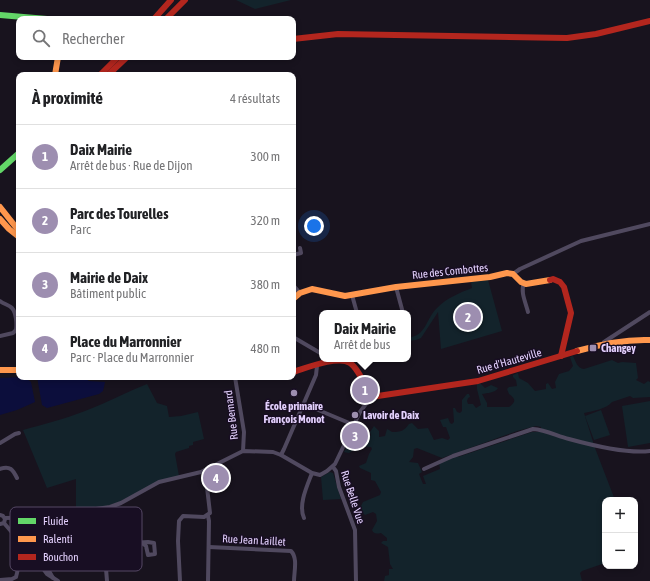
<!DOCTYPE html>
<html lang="fr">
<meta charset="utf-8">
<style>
:root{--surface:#fff;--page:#f2f2f2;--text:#202124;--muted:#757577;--line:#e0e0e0;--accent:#9d8eb0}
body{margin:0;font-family:"Asap Condensed",sans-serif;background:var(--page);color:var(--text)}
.controls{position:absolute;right:12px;bottom:12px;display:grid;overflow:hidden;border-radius:8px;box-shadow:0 2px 6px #0003}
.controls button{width:36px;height:36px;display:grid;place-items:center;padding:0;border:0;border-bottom:1px solid var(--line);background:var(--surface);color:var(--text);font:20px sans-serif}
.you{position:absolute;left:314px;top:226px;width:14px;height:14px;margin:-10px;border:3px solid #fff;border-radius:50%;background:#1a73e8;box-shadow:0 0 0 6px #1a73e833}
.badge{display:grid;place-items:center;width:26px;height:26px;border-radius:50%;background:var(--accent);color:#fff;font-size:13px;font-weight:700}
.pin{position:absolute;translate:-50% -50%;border:2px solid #fff;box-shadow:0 1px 4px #0006}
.popup{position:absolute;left:319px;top:310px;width:92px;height:52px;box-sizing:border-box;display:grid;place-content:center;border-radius:8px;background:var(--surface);filter:drop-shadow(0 1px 3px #0005);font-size:13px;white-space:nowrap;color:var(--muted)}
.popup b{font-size:15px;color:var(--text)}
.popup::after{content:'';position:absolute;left:50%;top:100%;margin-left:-8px;border:8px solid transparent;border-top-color:var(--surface)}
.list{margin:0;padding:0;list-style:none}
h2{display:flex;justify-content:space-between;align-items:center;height:52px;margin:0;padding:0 16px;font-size:17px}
h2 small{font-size:13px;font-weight:400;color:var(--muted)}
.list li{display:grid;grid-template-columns:26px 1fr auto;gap:12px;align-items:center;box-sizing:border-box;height:64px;padding:0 16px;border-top:1px solid var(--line)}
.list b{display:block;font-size:15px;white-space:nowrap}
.list p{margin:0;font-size:13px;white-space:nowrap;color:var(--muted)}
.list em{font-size:13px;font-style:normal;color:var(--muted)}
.icon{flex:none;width:22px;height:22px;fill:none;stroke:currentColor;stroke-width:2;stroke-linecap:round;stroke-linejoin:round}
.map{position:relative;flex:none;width:650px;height:581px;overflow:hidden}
.search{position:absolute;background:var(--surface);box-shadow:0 2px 6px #0003;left:16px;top:16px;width:280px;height:44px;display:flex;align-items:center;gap:10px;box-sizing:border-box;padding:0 14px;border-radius:8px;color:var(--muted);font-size:15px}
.panel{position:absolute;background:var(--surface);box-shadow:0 2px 6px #0003;left:16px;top:72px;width:280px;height:308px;border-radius:8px}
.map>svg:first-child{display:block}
.green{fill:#13232b;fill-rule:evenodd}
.water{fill:#0c0e3c}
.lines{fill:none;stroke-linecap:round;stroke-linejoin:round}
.street{stroke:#50495f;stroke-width:4}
.fast{stroke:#63d668;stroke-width:6}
.slow{stroke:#ff974d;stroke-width:6}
.jam{stroke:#b3261e;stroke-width:6}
.poi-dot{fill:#9d8eb0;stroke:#180e23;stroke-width:1.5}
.labels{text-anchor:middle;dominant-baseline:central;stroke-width:3;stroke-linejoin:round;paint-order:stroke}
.street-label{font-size:11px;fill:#e4d1fe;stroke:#180e23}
.poi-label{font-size:11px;font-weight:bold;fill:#e4d1fe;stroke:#180e23;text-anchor:start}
.key{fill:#180e23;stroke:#554865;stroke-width:1}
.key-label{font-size:11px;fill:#e4d1fe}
</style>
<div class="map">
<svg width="650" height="581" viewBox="0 0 650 581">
<rect width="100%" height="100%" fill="#18131e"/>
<g class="green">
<polygon points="236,0 291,0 255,9"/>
<path d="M488 280 502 331 441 349 438 312 421 338 416 340 408 341V338C427 335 425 320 437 308 447 298 459 293 472 288L471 282Z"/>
<path d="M573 356C576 362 577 368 584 369L612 360 618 363 622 362 636 363 638 378 636 380 644 384 648 381 650 382V397L633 398 630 396 612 402C606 409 593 411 584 413L595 448 615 500H605V563L582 571 580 573 582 581H384L385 576 389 575V569H393L390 564 388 547 381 543 383 541H387V538L381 533C376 534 374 534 372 530L377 521 376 514 373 512 365 515 363 513 361 506 363 502 380 495 381 492 375 481 371 480V473L360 468 359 466 366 463 369 454 372 449 371 447 360 446 349 453 344 452C349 442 355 438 367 440L371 435 370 432 374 426 379 431V437L385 436 387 429 389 430 392 432C401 432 404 431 409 424L412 423 418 429 428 428 434 440 442 438 448 440 450 438 446 427H443L440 420 448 418 450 423 452 424 454 422 453 408H455L457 412 460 413 462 411V400L467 394H469L470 397 468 398 467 401 468 404H473L476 408 481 405 477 389V383L479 382 485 388 491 385 498 388C495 393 487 393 482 394L487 403V407H509C516 402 516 399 509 394L507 389 509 387 517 386 516 380 513 377V375L518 373 519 378 528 383 535 391 546 389V384L548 383 552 389 556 388 555 382 559 374 569 371 573 366 570 357ZM536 426 541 427V432H532L458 457 456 456 439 462 440 469 423 476 426 484H423L419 474 422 472 418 463 409 462 413 457 414 449 417 448 442 458 517 431Z"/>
<path d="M147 384 157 403 167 406 169 417 181 416 198 412 204 439 193 442V445L189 446V448L176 452 175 454 179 476C154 481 134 498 110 505 99 508 87 506 76 509V479L47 488 23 430C44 424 65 419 85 411 107 403 126 392 147 384Z"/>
<polygon points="650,401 650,443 628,447 622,406"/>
<polygon points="601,410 610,435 594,440 585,416"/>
<polygon points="218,470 221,472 221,481 214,485 209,486 209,484 211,483 211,473"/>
<polygon points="330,472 333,473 341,499 323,500 321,477"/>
</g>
<g class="water">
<polygon points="24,377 31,382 35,402 17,410 0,415 0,378"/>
<polygon points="37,377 85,378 89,381 105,382 103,391 99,394 47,408 42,405"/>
</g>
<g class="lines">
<g class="street">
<polyline points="293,255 301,253 300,248"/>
<polyline points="513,274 520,269 581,241 650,224"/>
<path d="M524 283C520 292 526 303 528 312"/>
<polyline points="293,285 300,293"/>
<polyline points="396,287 403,313"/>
<polyline points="352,295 357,313"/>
<path d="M0 301C4 304 9 305 12 308 16 312 17 324 16 330"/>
<polyline points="0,336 13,333 16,330 19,332"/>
<polyline points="293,337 322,354"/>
<polyline points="604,342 650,312"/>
<polyline points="235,377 244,432 243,451"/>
<polyline points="304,404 354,425"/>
<polyline points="0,443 15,434 19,433"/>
<polyline points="281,455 284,449 316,375 317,366"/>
<polyline points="333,467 336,471 339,487 355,530 356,581"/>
<path d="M0 469C10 465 13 470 17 478"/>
<path d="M424 469 453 456 533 429C546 430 557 436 569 439 591 445 628 454 650 451"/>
<polyline points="105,508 103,516 106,540 104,544 107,581"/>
<polyline points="98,509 100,517 102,541 104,544"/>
<polyline points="0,515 3,516 5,519 4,523 0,524"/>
<polyline points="208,516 209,521 208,581"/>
<polyline points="5,518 54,517 82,511 110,507 121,503 159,482 201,472 243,451 273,452 281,455 312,473 320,475 327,471 335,464 360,412 371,397"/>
<path d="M304 518C298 505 307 486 312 473"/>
<polyline points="4,523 38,563 49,571 53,578"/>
<path d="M79 546 75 548 71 556 67 557C63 554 65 549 68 545H75L79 546 148 542 154 543 155 554 148 555 146 546 142 543"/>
<path d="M209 547 291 551C298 558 294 572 294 581"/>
<polyline points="42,567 47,574 58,581"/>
<path d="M0 580 12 579 16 577C21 563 12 561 26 549"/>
<polyline points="180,581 178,541 179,521 183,516 204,517 210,513 205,470"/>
</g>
<g class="fast">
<polyline points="0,15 47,19"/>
<polyline points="0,170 19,153"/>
</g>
<g class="slow">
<polyline points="169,57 199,57"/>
<polyline points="55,75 58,57"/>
<polyline points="0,207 19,231"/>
<polyline points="0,219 9,229 19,237"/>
<polyline points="293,299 300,293 312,289 345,296 396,287 490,277 507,273 513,274 521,282 526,284 550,280"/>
<path d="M577 351C601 344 625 339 650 340"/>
<polyline points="0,370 19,370"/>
<polyline points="237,377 250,377"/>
</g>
<g class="jam">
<polyline points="154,19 171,0"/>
<polyline points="166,19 185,0"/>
<polyline points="293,39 338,34 567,38 596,34 650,21"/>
<polyline points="100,75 118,57"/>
<polyline points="108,75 127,57"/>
<polyline points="550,280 553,279 560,282 564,287 571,313 561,356"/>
<path d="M293 372C306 368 338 355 350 363 359 369 366 388 371 397L478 381 577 351"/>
</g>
</g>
<g class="poi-dot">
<rect x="589" y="344" width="8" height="8" rx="2"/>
<circle cx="294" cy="393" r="4"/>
<circle cx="355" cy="415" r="4"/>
</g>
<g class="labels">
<g class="street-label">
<text transform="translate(450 271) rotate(-6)">Rue des Combottes</text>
<text transform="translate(509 361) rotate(-16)">Rue d'Hauteville</text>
<text transform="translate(231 415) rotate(-97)">Rue Bernard</text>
<text transform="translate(353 497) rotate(72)">Rue Belle Vue</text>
<text transform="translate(254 540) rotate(3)">Rue Jean Laillet</text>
</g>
<g class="poi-label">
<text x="601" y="348">Changey</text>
<text x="294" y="406" text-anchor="middle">École primaire<tspan x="294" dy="13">François Monot</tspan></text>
<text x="363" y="415">Lavoir de Daix</text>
</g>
</g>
<rect x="10" y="507" width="132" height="64" rx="6" class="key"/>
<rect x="18" y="518" width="18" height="6" fill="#63d668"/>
<rect x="18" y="536" width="18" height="6" fill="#ff974d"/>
<rect x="18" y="554" width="18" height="6" fill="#b3261e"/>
<g class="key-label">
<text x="43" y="525">Fluide</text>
<text x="43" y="543">Ralenti</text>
<text x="43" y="561">Bouchon</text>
</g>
</svg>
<div class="controls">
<button>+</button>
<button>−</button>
</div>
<div class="you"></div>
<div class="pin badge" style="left:365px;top:390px">1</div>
<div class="popup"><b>Daix Mairie</b>Arrêt de bus</div>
<div class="pin badge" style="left:468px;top:317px">2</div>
<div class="pin badge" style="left:355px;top:436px">3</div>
<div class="pin badge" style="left:216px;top:478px">4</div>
<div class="search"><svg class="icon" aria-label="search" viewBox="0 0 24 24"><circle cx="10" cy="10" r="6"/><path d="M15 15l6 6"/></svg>Rechercher</div>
<section class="panel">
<h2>À proximité<small>4 résultats</small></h2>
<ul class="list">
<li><span class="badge">1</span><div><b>Daix Mairie</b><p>Arrêt de bus · Rue de Dijon</p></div><em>300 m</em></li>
<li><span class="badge">2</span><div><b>Parc des Tourelles</b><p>Parc</p></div><em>320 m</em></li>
<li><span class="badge">3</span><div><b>Mairie de Daix</b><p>Bâtiment public</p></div><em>380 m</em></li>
<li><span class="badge">4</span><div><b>Place du Marronnier</b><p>Parc · Place du Marronnier</p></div><em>480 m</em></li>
</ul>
</section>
</div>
